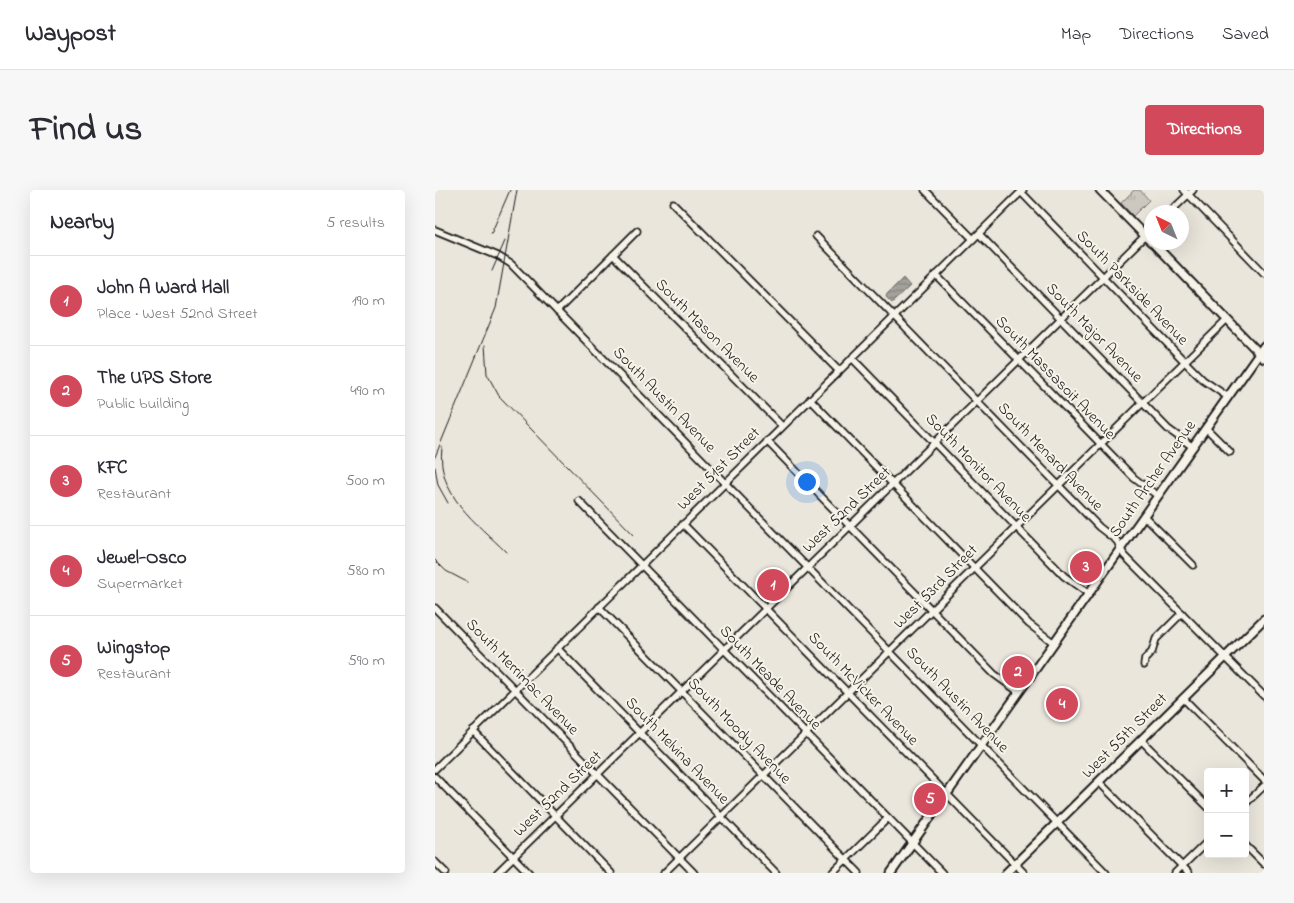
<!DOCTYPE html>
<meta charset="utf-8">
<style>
:root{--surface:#fff;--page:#f7f7f7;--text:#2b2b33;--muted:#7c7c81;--line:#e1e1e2;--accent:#d1495b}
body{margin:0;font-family:"Indie Flower",sans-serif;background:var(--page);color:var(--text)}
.controls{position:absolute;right:15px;bottom:15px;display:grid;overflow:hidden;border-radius:5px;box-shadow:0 5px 20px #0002}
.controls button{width:45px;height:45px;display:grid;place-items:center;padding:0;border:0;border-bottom:1px solid var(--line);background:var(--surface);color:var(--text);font:25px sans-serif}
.compass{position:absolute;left:709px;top:15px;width:45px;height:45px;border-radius:50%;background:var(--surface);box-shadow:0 5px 20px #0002;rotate:317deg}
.you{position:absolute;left:371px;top:291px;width:18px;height:18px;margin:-12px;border:4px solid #fff;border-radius:50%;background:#1a73e8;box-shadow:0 0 0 8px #1a73e833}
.badge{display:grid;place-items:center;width:32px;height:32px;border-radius:50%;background:var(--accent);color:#fff;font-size:16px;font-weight:700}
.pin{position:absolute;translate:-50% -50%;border:2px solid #fff;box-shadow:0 1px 5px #0006}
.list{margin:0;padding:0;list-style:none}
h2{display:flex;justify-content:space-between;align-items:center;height:65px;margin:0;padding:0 20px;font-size:21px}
h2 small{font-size:16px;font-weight:400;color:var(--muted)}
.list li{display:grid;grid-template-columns:32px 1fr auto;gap:15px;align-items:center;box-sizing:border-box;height:90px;padding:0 20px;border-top:1px solid var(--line)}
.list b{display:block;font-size:19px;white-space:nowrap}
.list p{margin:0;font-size:16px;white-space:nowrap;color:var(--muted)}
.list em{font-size:16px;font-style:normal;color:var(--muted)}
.map{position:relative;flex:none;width:829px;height:683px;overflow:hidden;border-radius:5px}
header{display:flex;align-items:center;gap:30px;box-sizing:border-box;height:70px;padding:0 25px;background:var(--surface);border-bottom:1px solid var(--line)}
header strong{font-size:24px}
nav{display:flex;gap:28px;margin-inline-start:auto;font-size:18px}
.intro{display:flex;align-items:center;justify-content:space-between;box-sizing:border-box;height:120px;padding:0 30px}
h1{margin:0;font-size:35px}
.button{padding:12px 22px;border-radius:5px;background:var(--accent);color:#fff;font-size:18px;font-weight:700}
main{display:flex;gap:30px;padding:0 30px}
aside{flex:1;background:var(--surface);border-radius:5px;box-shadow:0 5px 20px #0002}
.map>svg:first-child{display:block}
.grass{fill:url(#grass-tufts);stroke:#74726e}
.water{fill:url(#water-rules);stroke:#6d6c68}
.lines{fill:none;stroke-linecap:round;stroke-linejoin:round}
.minor-casing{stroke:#1c1c1c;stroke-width:9}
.major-casing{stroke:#1c1c1c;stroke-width:11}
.minor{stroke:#f7f3e8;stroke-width:5.5}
.major{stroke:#f7f3e8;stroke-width:7}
.rail{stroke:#1c1c1c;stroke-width:1}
.labels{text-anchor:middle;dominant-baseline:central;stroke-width:4;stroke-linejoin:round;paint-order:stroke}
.street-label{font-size:16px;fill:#1c1c1c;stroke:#f7f3e8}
</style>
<header>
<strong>Waypost</strong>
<nav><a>Map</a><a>Directions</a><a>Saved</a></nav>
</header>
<div class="intro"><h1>Find us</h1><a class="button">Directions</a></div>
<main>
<aside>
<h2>Nearby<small>5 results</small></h2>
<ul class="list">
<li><span class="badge">1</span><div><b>John A Ward Hall</b><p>Place · West 52nd Street</p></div><em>190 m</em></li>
<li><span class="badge">2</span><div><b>The UPS Store</b><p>Public building</p></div><em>490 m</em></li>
<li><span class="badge">3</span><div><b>KFC</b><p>Restaurant</p></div><em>500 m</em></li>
<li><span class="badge">4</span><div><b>Jewel-Osco</b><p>Supermarket</p></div><em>580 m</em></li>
<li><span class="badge">5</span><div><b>Wingstop</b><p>Restaurant</p></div><em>590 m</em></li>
</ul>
</aside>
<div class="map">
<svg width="829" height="683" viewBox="0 0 829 683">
<defs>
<pattern id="grass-tufts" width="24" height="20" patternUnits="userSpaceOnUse" patternTransform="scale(1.25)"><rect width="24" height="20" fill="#ccc8c0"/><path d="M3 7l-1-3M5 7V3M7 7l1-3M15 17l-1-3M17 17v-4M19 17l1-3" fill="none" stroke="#afaba4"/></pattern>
<pattern id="water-rules" width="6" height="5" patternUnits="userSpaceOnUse" patternTransform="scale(1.25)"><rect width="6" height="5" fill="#a3a19a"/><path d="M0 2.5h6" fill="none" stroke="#84827d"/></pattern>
</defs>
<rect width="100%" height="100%" fill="#eae6dc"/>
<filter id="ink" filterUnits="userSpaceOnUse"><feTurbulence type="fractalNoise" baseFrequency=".02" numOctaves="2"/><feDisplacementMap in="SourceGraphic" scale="10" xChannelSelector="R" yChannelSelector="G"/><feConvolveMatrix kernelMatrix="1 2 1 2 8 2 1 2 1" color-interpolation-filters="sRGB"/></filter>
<g filter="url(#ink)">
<polygon class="grass" points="699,0 705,0 714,10 698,26 686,13"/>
<polygon class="water" points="468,88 475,96 457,113 451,107 452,104"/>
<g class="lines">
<g class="minor-casing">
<g id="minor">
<polyline points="490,0 538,49"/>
<polyline points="749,0 829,83"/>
<polyline points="586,2 753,175 768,190 793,207"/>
<polyline points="238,13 404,181"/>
<polyline points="735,22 758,0"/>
<polyline points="0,40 63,66 76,74 671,683"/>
<polyline points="544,44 733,239 758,257"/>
<polyline points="381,46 664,337 682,351 689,365 829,506"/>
<polyline points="178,65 347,236"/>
<polyline points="501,85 699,288 723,306"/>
<polyline points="122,121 202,41"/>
<polyline points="417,168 629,386 654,404"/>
<polyline points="375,209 594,434 619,453"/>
<polyline points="771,238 795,262"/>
<polyline points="332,251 559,484 584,502"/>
<polyline points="144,311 507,683"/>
<polyline points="709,326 758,375"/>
<polyline points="248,334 589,683"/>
<polyline points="164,417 424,683"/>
<polyline points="0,418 259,683"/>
<polyline points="122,458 341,683"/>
<polyline points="709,475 710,469 717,462 721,449 747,423"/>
<polyline points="748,508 829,590"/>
<polyline points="38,541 176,683"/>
<polyline points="706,550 773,617"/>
<polyline points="0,579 588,0"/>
<polyline points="0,587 94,683"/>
<polyline points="664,592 754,683"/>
<polyline points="810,614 829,596"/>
<polyline points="810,655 829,674"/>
<polyline points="0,672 11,683"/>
<polyline points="62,683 716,40"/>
<polyline points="229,683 792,130"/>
<polyline points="397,683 453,628"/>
<polyline points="740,683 773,651"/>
</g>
</g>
<g class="major-casing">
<g id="major">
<polyline points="665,0 716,52"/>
<polyline points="717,52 829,168"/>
<polyline points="456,683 829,156"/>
<polyline points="571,683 829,429"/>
</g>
</g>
<use href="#minor" class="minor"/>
<use href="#major" class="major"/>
<g class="rail">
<polyline points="56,44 75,0"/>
<polyline points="57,81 70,51"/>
<polyline points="50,155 52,184 64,206 199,345"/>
<path d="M7 257C1 305 41 332 71 362"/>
<polyline points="0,267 61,118 82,0"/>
<polyline points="0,277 3,295 13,313"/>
<polyline points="0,370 11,381 32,392"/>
</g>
</g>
</g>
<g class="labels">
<g class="street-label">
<text transform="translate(697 98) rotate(46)">South Parkside Avenue</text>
<text transform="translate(272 141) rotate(45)">South Mason Avenue</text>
<text transform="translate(659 143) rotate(46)">South Major Avenue</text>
<text transform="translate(620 188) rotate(46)">South Massasoit Avenue</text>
<text transform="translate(229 210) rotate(46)">South Austin Avenue</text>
<text transform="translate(615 267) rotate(46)">South Menard Avenue</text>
<text transform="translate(543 278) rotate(46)">South Monitor Avenue</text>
<text transform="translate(284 279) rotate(-45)">West 51st Street</text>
<text transform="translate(718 289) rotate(-55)">South Archer Avenue</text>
<text transform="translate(412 320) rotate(-44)">West 52nd Street</text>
<text transform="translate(501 397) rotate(-45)">West 53rd Street</text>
<text transform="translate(87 487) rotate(46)">South Merrimac Avenue</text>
<text transform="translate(335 488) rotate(46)">South Meade Avenue</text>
<text transform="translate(428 499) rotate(46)">South McVicker Avenue</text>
<text transform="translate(522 510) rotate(46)">South Austin Avenue</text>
<text transform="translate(304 541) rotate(46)">South Moody Avenue</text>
<text transform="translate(690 546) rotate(-45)">West 55th Street</text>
<text transform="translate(242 561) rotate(46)">South Melvina Avenue</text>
<text transform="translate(123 604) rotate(-44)">West 52nd Street</text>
</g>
</g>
</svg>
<div class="controls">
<button>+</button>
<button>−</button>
</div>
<svg class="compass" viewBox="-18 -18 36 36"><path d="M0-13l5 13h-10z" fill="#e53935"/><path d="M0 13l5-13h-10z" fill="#7c7c81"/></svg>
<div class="you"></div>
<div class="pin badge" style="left:338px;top:395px">1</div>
<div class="pin badge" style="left:583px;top:482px">2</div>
<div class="pin badge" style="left:651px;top:377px">3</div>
<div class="pin badge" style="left:627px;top:514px">4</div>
<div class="pin badge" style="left:495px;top:609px">5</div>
</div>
</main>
